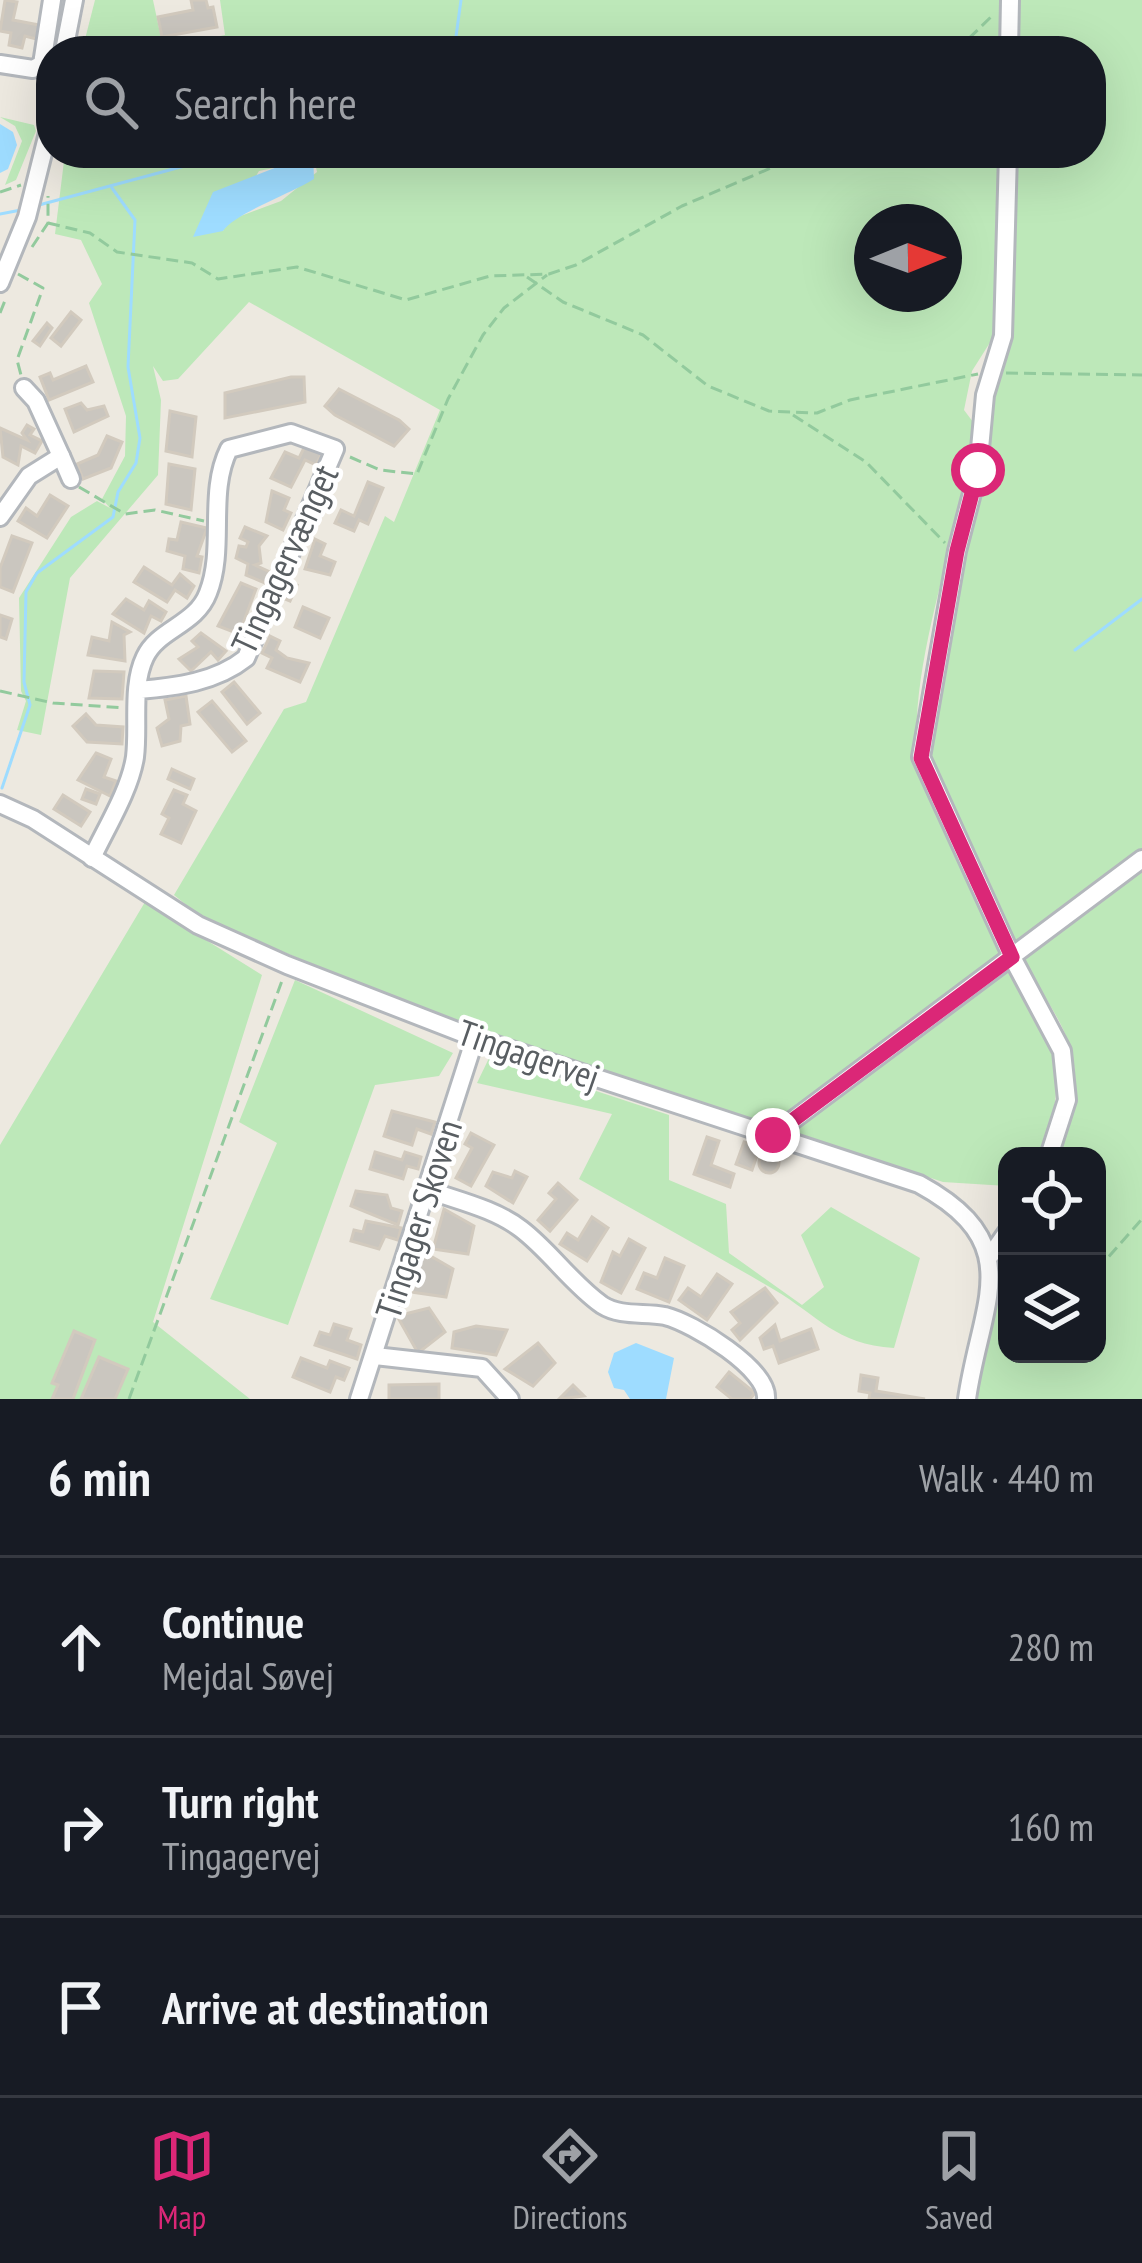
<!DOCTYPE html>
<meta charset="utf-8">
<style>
:root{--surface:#171b24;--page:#242831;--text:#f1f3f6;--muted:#9ea1a6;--line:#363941;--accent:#db2777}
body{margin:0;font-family:"PT Sans Narrow",sans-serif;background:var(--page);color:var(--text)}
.controls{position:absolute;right:36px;bottom:36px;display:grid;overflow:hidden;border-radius:24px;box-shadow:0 12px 48px #0002}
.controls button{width:108px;height:108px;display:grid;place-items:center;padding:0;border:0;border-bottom:3px solid var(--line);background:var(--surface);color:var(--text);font:60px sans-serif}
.compass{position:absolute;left:854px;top:204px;width:108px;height:108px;border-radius:50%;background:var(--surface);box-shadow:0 12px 48px #0002;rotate:89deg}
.stop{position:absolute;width:36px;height:36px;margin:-27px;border:9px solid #db2777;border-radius:50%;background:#fff}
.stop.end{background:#db2777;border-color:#fff;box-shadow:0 3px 12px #0008}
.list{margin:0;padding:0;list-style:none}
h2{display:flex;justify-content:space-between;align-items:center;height:156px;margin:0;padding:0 48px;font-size:51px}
h2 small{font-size:39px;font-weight:400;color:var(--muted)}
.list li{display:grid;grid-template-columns:78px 1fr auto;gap:36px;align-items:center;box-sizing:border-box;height:180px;padding:0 48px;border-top:3px solid var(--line)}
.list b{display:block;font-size:45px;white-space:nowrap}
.list p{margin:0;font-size:39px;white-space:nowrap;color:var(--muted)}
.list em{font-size:39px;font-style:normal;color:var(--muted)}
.icon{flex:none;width:66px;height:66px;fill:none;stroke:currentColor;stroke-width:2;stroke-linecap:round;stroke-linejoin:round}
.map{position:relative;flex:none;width:1142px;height:1399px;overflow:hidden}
.search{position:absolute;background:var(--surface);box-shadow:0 12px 48px #0002;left:36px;right:36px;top:36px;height:132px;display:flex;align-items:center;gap:30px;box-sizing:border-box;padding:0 42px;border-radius:48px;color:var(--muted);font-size:45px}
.sheet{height:696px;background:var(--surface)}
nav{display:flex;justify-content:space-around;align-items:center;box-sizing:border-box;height:168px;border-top:3px solid var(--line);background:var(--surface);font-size:33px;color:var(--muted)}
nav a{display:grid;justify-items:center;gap:6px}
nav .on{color:var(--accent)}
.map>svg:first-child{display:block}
.green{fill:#bde8b9;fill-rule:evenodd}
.water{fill:#9edcff}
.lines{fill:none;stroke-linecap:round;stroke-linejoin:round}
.stream{stroke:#9edcff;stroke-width:3}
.building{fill:#cac6bf;stroke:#d2cabe;stroke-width:3}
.minor-casing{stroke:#b3b7bc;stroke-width:22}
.path{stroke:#92ca9d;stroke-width:3;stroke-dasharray:12 6;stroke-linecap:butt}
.minor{stroke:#fff;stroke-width:16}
.route{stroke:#db2777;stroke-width:15}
.labels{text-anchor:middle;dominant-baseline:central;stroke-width:9;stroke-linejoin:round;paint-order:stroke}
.street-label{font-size:36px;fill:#595e62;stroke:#fff}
</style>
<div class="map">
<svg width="1142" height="1399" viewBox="0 0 1142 1399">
<rect width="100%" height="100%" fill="#ede9e0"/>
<g class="green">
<polygon points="95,0 153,0 163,47 225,35 220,0 1004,0 1004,51 82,51"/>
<path d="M1016 0H1142V1399H976L1007 1251V1354H1097V1156H1059C1067 1129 1077 1103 1075 1075 1073 1025 1033 985 1011 943 980 886 933 801 927 738L973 524 988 401 1008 336 1015 153H1091V51H1016Z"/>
<polygon points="0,117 34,125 36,131 16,180 5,185 22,141 15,126"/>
<path d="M65 153H310L288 165 259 171 223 231 230 220 281 201 317 172 313 153H1003L996 333 972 371 964 410 976 426C964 531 894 691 924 789 954 850 1054 1018 1056 1075 1058 1104 1050 1130 1039 1156H1007V1186L943 1182 416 1008 201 917 174 895 284 709 306 702 385 516 394 522 440 410 249 302 178 379 163 381 153 366 161 400 158 475 70 578 41 735 17 730 26 701 21 691 19 598 71 517 97 501 110 508 102 499 125 456 126 416 89 303 102 284 81 240 55 234ZM872 222H944V294H872Z"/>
<polygon points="145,902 262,975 153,1322 250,1399 0,1399 0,1145"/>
<polygon points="295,980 453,1053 439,1076 375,1085 288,1325 210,1299 277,1143 239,1122"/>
<path d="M490 1056 669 1115V1180L726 1204 729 1253 802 1305 824 1287 801 1235 831 1207 920 1258 894 1348C835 1344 819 1316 773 1289 708 1251 643 1215 579 1179L612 1114 477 1083Z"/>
</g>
<g class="water">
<polygon points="0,124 13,132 17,145 8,169 0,173"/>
<path d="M313 153 314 179C292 193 234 214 223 231L193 237 213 192Z"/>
<polygon points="636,1343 674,1358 666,1399 630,1399 624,1390 614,1388 608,1372 614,1353"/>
</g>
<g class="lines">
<g class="stream">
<polyline points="454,51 461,0"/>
<polyline points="39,205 233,153"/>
<polyline points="0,214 21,210"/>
<polyline points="1075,650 1142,599"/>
<polyline points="2,788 30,705 24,682 26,592 37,573 113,517 118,492 136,463 140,438 128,367 135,220 112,188"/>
</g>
</g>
<g class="building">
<polygon points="5,0 17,2 13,20 39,25 36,39 25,36 22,48 9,45 11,33 0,31"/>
<polygon points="191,0 206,0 208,8 213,7 217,27 162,37 158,17 193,10"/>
<polygon points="71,312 81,320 61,346 51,338"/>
<polygon points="47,323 52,328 40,346 33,341"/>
<polygon points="86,366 93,382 49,400 40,377 50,373 53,380"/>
<polygon points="291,377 304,377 305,402 225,418 225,393"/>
<polygon points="339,389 399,420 409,429 394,446 335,415 325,406"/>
<polygon points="81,403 87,410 104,406 108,416 74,432 65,409"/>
<polygon points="170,411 196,417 192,457 166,451"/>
<polygon points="27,425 34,429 30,435 42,441 35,453 21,446 18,465 3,457 0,428 27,440 22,433"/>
<polygon points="107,436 122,442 111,468 83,479 77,464 98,455"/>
<polygon points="305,446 322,453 316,465 305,460 291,487 271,478 285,452 299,458"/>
<polygon points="169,464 195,469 191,510 166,504"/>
<polygon points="368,482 383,488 368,524 359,520 354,531 335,523 341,510 354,516"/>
<polygon points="272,491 289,498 284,510 291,513 283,530 266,522"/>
<polygon points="50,495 68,506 47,538 18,521 26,508 37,516"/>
<polygon points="181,522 207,528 197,556 202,557 199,573 183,569 185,556 167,551 169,539 177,540"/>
<polygon points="245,527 267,536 259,546 261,563 255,565 270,572 265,583 246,575 248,564 236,558 239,546 246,547 248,542 240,538"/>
<polygon points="12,536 32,543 13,592 0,587 0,568"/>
<polygon points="315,539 325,544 320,556 335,562 330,575 305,569"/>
<polygon points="144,567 172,585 180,574 194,586 187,598 175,590 167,602 134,582"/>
<polygon points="287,581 297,585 290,601 280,597"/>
<polygon points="241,583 256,589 239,634 218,626"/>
<polygon points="126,599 144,610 149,601 166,612 161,621 151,616 144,633 113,614"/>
<polygon points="303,607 329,618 320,638 295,627"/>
<polygon points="0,615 12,619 6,639 0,637"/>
<polygon points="112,622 130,632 124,635 125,661 88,655 92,637 109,641"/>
<polygon points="201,633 226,651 218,660 211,652 191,671 179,659 198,647 192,641"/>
<polygon points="270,636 280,641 276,650 287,658 309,663 300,682 267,668 272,658 262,653"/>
<polygon points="94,671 124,672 122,699 89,698"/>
<polygon points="234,682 260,713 247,724 222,692"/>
<polygon points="186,696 190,724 181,726 180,741 162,746 157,728 169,719 165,700"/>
<polygon points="212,701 246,741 232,752 198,712"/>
<polygon points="86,714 96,725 123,727 122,744 87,742 73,726"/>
<polygon points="96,753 111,759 104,777 116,781 110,796 78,780"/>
<polygon points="172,769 194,779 190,789 168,779"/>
<polygon points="86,789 100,794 96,804 82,799"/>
<polygon points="174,790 187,795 183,804 196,811 181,843 161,834 169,818 162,814"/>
<polygon points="63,795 90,812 81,826 54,809"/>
<polygon points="392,1111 435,1122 431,1134 417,1129 412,1145 384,1136"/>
<polygon points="471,1133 494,1145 471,1186 456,1178 472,1148 465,1144"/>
<polygon points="707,1137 719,1141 711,1165 734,1174 730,1187 694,1174"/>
<polygon points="744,1142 760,1147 752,1170 736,1164"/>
<polygon points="375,1152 402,1160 405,1152 421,1157 418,1169 407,1166 403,1179 370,1169"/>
<circle cx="769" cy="1163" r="10"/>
<polygon points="515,1171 527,1177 513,1203 486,1186 493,1172 512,1178"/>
<polygon points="558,1183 577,1200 550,1231 538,1220 556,1199 549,1193"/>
<polygon points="356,1191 387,1195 391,1208 402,1211 398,1225 351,1206"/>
<polygon points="444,1209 474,1226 468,1254 433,1249"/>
<polygon points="592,1217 608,1228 587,1261 560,1244 567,1233 578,1240"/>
<polygon points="366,1221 401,1228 398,1240 385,1236 379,1249 351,1241 354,1230 363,1232"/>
<polygon points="629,1239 645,1248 621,1293 601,1282 613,1252 620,1256"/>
<polygon points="422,1251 453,1269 446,1297 411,1292"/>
<polygon points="665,1258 684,1266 669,1302 637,1289 644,1273 657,1278"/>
<polygon points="717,1274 732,1284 707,1320 679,1300 688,1288 701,1297"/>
<polygon points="765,1288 777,1303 740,1340 732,1330 740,1323 731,1312"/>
<polygon points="429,1308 445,1332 418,1353 397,1316"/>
<polygon points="334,1324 351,1329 347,1340 361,1345 357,1359 315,1345 320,1332 330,1335"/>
<polygon points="775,1325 780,1341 811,1329 818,1349 779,1363 773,1346 764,1349 760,1338"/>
<polygon points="476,1326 507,1330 496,1355 452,1348 454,1332"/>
<polygon points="74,1331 95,1340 73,1399 52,1399 58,1385 52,1383"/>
<polygon points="538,1343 555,1363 533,1386 505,1369"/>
<polygon points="99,1357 128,1369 115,1399 81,1399"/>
<polygon points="301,1358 327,1368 330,1361 349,1368 344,1380 336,1377 330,1392 293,1377"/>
<polygon points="729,1372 755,1393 750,1399 732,1399 717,1387"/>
<polygon points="861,1375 878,1378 876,1391 925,1399 869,1399 870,1393 859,1391"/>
<polygon points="439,1384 439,1399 389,1399 389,1385"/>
<polygon points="573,1385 584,1396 559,1399"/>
</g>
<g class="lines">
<g class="minor-casing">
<g id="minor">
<polyline points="64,51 74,0"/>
<polyline points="1009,51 1010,0"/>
<polyline points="0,64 33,69 42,64 52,0"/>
<polyline points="1008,153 1003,336 985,395 978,470 957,551 921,757 1012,957 1062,1051 1067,1100 1049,1156"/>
<polyline points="0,283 27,217 51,121"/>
<polyline points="61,456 71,479"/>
<polyline points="0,517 29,476 61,456 36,401 24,388"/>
<path d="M0 804 33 819 198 925 287 965 475 1038 919 1184C1029 1244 981 1301 967 1399"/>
<path d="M92 858C106 828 130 790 135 757 139 725 131 686 145 657 158 629 196 625 208 593 226 548 207 493 229 449L291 433 335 449 246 658C216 682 176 687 138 690"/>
<polyline points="773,1135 1142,859"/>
<path d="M428 1190C459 1201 495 1209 521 1229 550 1251 572 1284 602 1305 621 1317 643 1312 665 1316 693 1323 769 1369 766 1399"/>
<polyline points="991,1255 1007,1232"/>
<polyline points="375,1356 482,1368 510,1399"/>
<polyline points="359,1399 475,1038"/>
</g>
</g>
<g class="path">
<polyline points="956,51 993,15"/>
<polyline points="0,192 21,185"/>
<polyline points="48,223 90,233 117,252 192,263 218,279 297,267 406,300 490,276 549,274 576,265 682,206 806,153"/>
<polyline points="32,247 48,223 48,196"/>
<polyline points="18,274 43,288 17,360 21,375"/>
<polyline points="527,277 563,302 643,335 708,386 769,411 817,413 850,400 978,374"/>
<polyline points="0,313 6,298"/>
<polyline points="1006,373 1142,375"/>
<polyline points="793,415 866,462 945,543"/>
<polyline points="350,457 380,470 417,474 448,399 483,335 504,308 547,275"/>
<polyline points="79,487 125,514 155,510 204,521"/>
<polyline points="0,691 53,703 124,708"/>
<polyline points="1097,1270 1142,1219"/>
<polyline points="129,1399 283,978"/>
</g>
<use href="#minor" class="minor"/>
</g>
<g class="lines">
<polyline class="route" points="773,1135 1012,957 921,758 957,551 978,470"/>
</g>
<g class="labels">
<g class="street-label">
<text transform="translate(284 559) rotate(-65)">Tingagervænget</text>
<text transform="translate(529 1054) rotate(19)">Tingagervej</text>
<text transform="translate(418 1219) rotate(-72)">Tingager Skoven</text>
</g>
</g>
</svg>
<div class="controls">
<button><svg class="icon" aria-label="locate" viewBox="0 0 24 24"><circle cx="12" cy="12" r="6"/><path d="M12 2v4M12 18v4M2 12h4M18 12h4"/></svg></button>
<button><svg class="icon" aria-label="layers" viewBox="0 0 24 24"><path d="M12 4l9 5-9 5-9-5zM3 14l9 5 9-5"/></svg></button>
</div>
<svg class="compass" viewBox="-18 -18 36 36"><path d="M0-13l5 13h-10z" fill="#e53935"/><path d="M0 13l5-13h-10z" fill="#9ea1a6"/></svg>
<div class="stop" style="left:978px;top:470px"></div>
<div class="stop end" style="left:773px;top:1135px"></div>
<div class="search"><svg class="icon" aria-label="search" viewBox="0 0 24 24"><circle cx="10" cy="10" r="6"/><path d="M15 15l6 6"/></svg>Search here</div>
</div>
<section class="sheet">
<h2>6 min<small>Walk · 440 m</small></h2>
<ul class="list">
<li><svg class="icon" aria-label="ahead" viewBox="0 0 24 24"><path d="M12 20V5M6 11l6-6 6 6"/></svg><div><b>Continue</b><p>Mejdal Søvej</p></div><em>280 m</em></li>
<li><svg class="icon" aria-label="right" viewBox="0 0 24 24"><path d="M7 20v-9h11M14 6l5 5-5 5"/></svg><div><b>Turn right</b><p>Tingagervej</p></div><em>160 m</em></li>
<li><svg class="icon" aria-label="arrive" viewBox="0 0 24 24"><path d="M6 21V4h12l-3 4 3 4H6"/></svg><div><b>Arrive at destination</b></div></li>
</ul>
</section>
<nav>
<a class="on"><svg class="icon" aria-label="map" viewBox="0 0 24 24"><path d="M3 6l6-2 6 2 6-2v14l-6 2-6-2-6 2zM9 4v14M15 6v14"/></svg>Map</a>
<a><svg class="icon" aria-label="directions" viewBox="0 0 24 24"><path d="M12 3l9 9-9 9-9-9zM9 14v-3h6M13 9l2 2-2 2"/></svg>Directions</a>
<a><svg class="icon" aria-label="saved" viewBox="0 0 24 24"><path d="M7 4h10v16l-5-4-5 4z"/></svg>Saved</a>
</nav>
